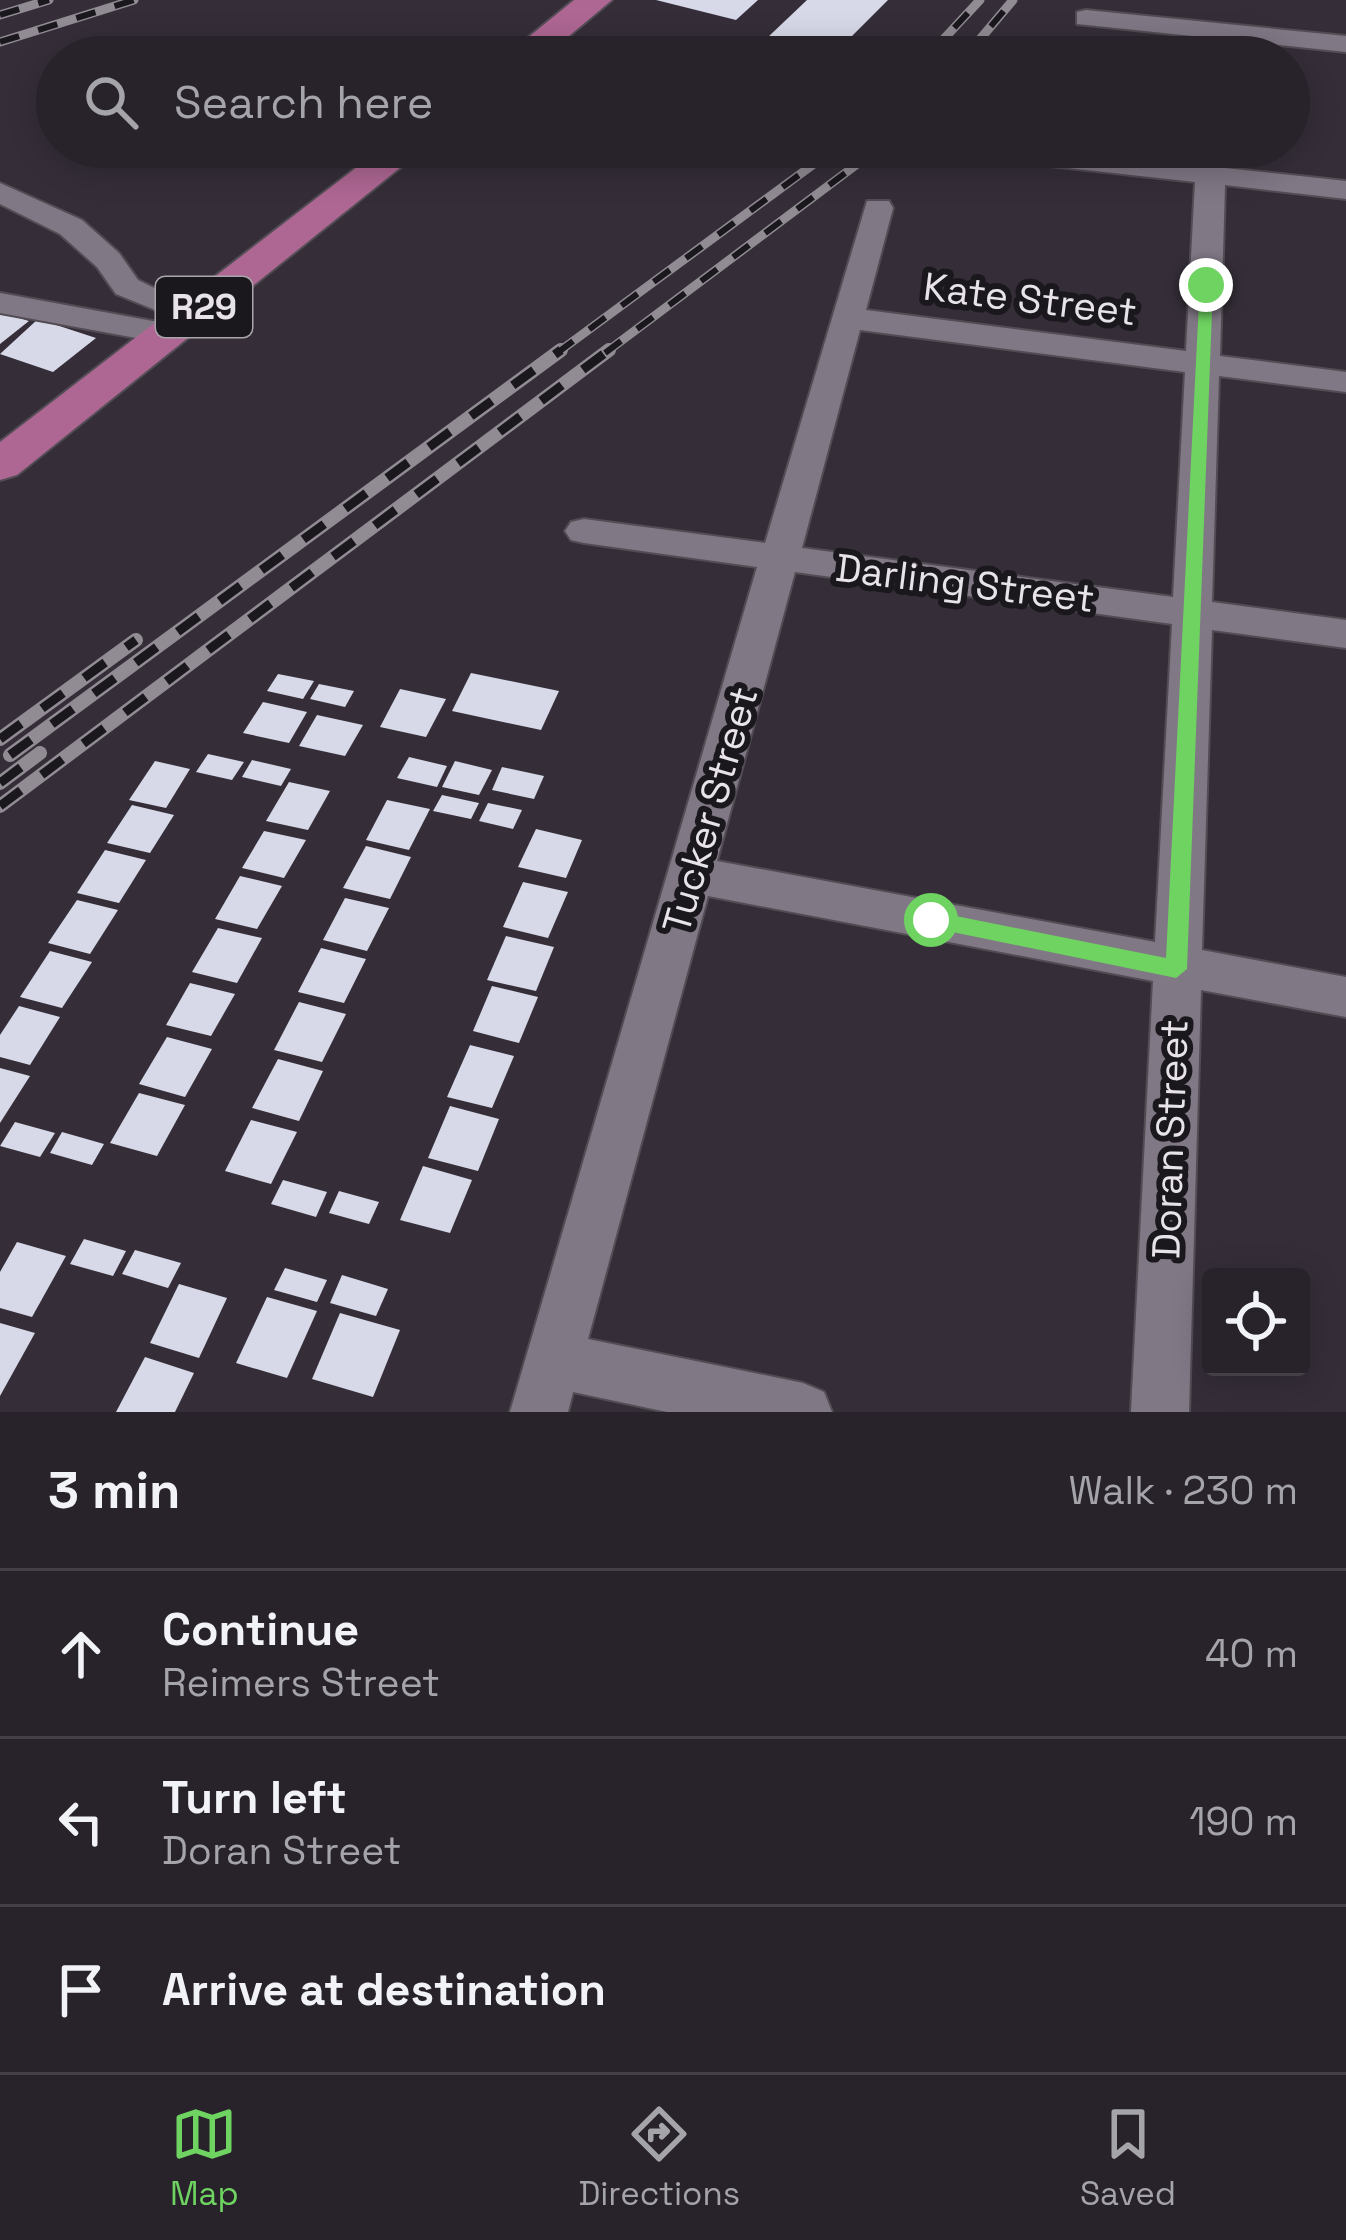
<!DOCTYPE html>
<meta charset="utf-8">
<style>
:root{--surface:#28222b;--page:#302a33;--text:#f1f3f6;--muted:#a5a4a9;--line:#443f47;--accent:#6ed360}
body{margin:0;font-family:"Space Grotesk",sans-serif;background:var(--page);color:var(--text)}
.controls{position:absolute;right:36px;bottom:36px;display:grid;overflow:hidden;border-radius:12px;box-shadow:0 6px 30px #0003}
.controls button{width:108px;height:108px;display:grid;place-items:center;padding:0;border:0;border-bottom:3px solid var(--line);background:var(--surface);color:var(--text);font:60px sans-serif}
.stop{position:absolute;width:36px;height:36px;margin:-27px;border:9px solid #6ed360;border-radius:50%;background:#fff}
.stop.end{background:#6ed360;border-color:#fff;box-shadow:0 3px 12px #0008}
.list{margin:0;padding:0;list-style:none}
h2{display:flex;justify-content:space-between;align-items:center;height:156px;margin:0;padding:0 48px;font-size:51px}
h2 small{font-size:39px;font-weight:400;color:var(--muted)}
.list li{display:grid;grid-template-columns:78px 1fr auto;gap:36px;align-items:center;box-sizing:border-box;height:168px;padding:0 48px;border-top:3px solid var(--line)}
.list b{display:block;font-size:45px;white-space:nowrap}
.list p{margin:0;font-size:39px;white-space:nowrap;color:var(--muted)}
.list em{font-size:39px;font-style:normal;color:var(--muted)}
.icon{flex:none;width:66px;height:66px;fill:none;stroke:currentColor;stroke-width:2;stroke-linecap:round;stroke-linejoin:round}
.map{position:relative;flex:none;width:1346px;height:1412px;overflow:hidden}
.search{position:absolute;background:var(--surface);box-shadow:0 6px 30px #0003;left:36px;right:36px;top:36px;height:132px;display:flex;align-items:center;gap:30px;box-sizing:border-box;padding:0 42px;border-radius:66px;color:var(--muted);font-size:45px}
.sheet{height:660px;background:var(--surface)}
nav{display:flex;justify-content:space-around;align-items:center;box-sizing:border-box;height:168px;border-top:3px solid var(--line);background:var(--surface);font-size:33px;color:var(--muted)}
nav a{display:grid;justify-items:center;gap:6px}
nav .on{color:var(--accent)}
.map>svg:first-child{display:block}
.building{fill:#d7d9e8}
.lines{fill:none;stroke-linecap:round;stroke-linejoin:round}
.minor-casing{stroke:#524c54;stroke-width:4}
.major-casing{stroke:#524c54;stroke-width:4}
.minor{fill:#807885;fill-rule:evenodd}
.major{fill:#ae6793;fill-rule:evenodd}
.rail-far1-casing{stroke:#918b94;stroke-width:9}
.rail-casing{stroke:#918b94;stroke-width:14}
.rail-far1{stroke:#1b181d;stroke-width:6;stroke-dasharray:20;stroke-linecap:butt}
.rail{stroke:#1b181d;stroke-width:9;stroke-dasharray:26;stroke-linecap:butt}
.route{fill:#6ed360}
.labels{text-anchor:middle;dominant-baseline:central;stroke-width:12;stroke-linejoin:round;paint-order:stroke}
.shield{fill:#1b181d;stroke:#aaa6ac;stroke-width:3}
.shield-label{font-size:36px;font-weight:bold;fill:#e7e3e9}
.street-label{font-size:39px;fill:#e7e3e9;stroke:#1b181d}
</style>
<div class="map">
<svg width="1346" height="1412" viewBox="0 0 1346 1412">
<rect width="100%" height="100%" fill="#352e39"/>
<g class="building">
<polygon points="656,0 758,0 736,20"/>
<polygon points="807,0 888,0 831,57 747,57"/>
<polygon points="0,312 29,321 0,344"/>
<polygon points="38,319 96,338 53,372 0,354"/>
<polygon points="471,673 559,691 541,730 452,711"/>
<polygon points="278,674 314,681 303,699 267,691"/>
<polygon points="319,684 354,691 345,707 310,699"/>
<polygon points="400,689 446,699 426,737 380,727"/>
<polygon points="263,702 307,712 289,743 243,733"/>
<polygon points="317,715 363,725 345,756 299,746"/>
<polygon points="208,754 244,762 232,780 196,772"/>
<polygon points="409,757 447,766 437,787 397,778"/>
<polygon points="252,760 291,769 281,786 242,777"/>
<polygon points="155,761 190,769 166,808 129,800"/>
<polygon points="455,761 492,770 479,795 442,787"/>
<polygon points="502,767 544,776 534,799 492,790"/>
<polygon points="289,782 330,791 308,830 266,821"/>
<polygon points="442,795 479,803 471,819 433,811"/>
<polygon points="387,800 430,809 409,850 366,840"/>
<polygon points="488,803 522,810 513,829 479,821"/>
<polygon points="132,805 174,815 150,853 107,843"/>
<polygon points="536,829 582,840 566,878 518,867"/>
<polygon points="264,831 306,840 284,878 242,868"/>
<polygon points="366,846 411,857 390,899 343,888"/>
<polygon points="105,850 146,860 119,903 77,893"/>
<polygon points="240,876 282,886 257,929 215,919"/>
<polygon points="523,882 568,892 548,938 503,927"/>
<polygon points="345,898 389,908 367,951 323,940"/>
<polygon points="77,900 118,910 90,954 48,943"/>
<polygon points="218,928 262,938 237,983 192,972"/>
<polygon points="506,936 554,947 536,991 487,980"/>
<polygon points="321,948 366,959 344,1003 298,992"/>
<polygon points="50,951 92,962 62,1008 20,997"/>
<polygon points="190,983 235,994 211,1036 166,1025"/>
<polygon points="492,986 538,997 519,1043 473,1031"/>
<polygon points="299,1002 346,1014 322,1062 274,1050"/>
<polygon points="19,1006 60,1017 30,1065 0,1057 0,1035"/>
<polygon points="167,1037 212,1049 185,1097 139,1084"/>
<polygon points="470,1045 514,1056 492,1108 447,1097"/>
<polygon points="278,1059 323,1071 299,1121 252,1108"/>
<polygon points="0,1068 30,1076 0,1123"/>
<polygon points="139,1093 185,1105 157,1156 110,1143"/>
<polygon points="450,1106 499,1119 478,1171 428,1158"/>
<polygon points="251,1120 297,1132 271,1184 225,1171"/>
<polygon points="15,1122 55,1133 40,1157 0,1146"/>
<polygon points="62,1132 104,1144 92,1165 50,1153"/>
<polygon points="423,1166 472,1180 450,1233 400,1220"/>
<polygon points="283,1180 327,1192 316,1217 271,1204"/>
<polygon points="339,1191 379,1202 369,1224 329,1213"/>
<polygon points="84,1239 126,1251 113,1276 70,1264"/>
<polygon points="17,1242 66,1256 32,1317 0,1308 0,1272"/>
<polygon points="135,1250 181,1263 168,1288 122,1274"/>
<polygon points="285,1268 327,1280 317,1302 274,1290"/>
<polygon points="342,1275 388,1289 376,1316 330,1303"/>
<polygon points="179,1284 227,1298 199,1358 150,1343"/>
<polygon points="267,1297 317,1311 287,1378 236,1363"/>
<polygon points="340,1313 400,1330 373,1397 312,1379"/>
<polygon points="0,1323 35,1333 0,1396"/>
<polygon points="145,1357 194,1373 175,1412 116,1412"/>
</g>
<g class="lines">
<g class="minor-casing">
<g id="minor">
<polygon points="1086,10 1346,36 1346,52 1077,24 1077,12"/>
<path d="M945 147H1039L1195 164 1196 147H1226L1225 168 1346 181V199L1225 185 1220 356 1346 372V392L1219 376 1212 602 1346 620V648L1212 630 1202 950 1346 977V1017L1201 990 1189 1412H1131L1153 981 708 896 588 1339 803 1383 824 1392 832 1412H667L573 1392 568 1412H510L757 567 584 543 571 540 565 531 571 522 584 519 765 543 867 201H889L893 208 866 310 1186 351 1195 182 960 156ZM860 330 1185 372 1173 597 802 548ZM795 572 1172 624 1155 942 717 861Z"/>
<polygon points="0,183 82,220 119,253 138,280 209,315 192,325 116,294 97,267 60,234 0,204"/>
<polygon points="0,293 169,324 186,334 169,344 0,313"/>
</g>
</g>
<g class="major-casing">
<g id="major">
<polygon points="574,0 612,0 544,57 504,57"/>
<polygon points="383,147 426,147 17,475 0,480 0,442"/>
</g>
</g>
<use href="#minor" class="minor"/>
<use href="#major" class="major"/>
<g class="rail-far1-casing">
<g id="rail-far1">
<polyline points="0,15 49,0"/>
<polyline points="0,42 134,0"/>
<polyline points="927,57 980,0"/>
<polyline points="965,57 1013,0"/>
<polyline points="557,353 837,147"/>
<polyline points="605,353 880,147"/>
</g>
</g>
<g class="rail-casing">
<g id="rail">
<polyline points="0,739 136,640"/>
<polyline points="10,755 561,350"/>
<polyline points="0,783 40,753"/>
<polyline points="0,806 609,350"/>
</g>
</g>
<use href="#rail-far1" class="rail-far1"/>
<use href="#rail" class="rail"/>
</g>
<polygon class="route" points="1200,282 1213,285 1187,969 1176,978 923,926 923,914 931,911 1166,958"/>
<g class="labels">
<rect class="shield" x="156" y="277" width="96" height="60" rx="9"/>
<g class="shield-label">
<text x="204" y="307">R29</text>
</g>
<g class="street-label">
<text transform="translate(1030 299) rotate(7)">Kate Street</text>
<text transform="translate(965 583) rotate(7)">Darling Street</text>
<text transform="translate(710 810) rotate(-74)">Tucker Street</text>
<text transform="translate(1170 1139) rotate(-88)">Doran Street</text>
</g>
</g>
</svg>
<div class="controls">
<button><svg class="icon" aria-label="locate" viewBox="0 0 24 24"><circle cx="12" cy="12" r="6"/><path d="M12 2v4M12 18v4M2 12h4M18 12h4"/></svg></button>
</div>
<div class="stop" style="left:931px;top:920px"></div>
<div class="stop end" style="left:1206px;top:285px"></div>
<div class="search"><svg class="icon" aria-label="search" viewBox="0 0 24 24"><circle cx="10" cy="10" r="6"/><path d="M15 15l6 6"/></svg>Search here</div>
</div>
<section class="sheet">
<h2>3 min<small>Walk · 230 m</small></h2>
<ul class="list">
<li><svg class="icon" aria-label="ahead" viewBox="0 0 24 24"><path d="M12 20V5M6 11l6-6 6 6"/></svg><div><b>Continue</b><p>Reimers Street</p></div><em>40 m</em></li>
<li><svg class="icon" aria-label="left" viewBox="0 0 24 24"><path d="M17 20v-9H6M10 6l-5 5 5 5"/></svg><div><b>Turn left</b><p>Doran Street</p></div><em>190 m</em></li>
<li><svg class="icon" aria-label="arrive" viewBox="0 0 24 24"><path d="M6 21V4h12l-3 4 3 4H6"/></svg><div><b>Arrive at destination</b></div></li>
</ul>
</section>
<nav>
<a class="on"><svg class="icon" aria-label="map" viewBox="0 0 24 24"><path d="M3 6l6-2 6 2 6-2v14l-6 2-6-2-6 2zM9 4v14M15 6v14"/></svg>Map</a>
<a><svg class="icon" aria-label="directions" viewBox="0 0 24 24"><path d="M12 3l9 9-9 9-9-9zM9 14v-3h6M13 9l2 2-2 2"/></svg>Directions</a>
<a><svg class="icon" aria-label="saved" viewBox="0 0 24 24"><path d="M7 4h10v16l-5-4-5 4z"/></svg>Saved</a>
</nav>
